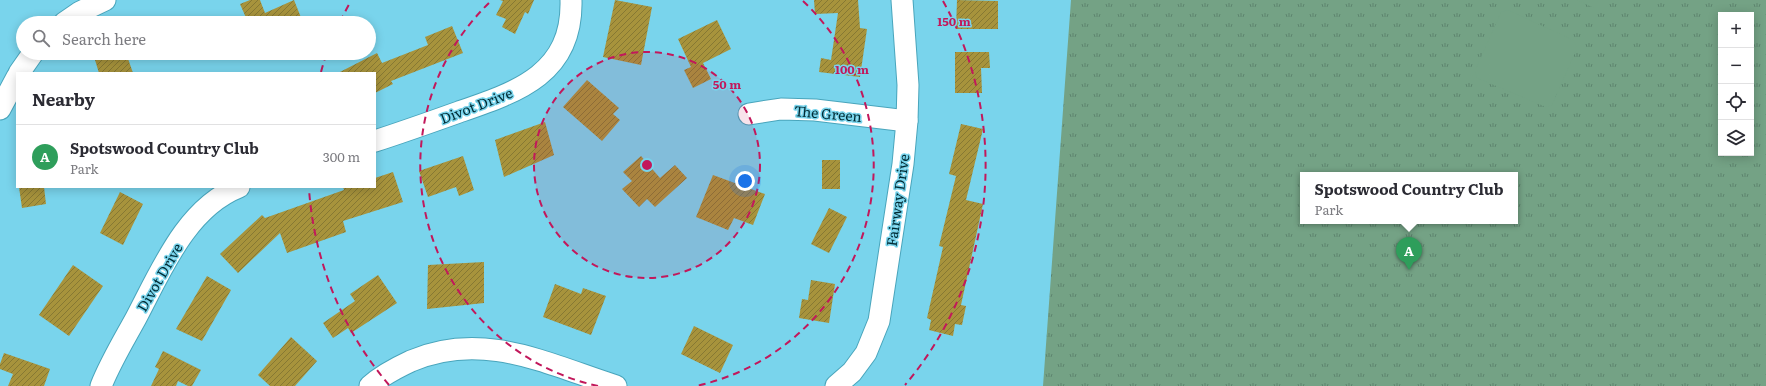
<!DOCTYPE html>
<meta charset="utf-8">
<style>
:root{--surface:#fff;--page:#f7f7f7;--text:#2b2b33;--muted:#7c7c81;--line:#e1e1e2;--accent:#111827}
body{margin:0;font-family:Literata,serif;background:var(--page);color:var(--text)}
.controls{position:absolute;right:12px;top:12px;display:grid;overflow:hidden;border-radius:0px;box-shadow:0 2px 10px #0003}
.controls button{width:36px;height:36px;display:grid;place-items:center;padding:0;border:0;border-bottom:1px solid var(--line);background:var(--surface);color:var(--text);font:20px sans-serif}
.you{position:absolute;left:745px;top:181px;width:14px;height:14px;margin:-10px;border:3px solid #fff;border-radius:50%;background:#1a73e8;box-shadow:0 0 0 6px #1a73e833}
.badge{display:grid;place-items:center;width:26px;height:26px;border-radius:50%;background:var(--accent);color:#fff;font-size:13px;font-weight:700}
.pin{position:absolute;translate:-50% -33px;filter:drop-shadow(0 1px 2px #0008)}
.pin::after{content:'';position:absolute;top:21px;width:14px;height:12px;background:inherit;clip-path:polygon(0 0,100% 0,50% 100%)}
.popup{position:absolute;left:1300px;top:172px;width:218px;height:52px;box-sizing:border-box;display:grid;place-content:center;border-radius:0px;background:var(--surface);filter:drop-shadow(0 1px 3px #0005);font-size:13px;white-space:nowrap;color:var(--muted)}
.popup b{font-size:15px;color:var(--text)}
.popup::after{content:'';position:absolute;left:50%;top:100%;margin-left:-8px;border:8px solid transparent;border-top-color:var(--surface)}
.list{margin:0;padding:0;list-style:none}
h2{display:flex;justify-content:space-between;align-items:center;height:52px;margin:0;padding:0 16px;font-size:17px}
h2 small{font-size:13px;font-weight:400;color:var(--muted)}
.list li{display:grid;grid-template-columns:26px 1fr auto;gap:12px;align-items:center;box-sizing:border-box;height:64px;padding:0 16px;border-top:1px solid var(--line)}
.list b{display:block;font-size:15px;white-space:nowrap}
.list p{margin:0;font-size:13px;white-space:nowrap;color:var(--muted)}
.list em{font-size:13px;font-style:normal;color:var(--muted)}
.icon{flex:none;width:22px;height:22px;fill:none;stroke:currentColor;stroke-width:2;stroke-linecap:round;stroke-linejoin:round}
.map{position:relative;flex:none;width:1766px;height:386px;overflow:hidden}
.search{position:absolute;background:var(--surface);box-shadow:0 2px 10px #0003;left:16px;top:16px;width:360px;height:44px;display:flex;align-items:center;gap:10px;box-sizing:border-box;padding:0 14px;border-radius:22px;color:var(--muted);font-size:15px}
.panel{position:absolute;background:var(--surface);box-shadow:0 2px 10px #0003;left:16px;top:72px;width:360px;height:116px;border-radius:0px}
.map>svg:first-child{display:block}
.grass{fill:url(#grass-tufts);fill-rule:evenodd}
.pitch{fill:#74a285}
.building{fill:url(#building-hatch)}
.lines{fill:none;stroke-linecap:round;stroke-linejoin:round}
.minor-casing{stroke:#49a5bc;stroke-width:23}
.minor{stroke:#fff;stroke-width:21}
.ring{fill:none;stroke:#c2185b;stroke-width:2;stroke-dasharray:7 5}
.labels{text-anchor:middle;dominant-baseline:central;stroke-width:3;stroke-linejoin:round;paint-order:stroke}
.street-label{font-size:14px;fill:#012b34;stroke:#79d4ec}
.centre{fill:#c2185b;stroke:#79d4ec;stroke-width:2}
.ring-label{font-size:12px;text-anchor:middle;font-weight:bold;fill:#c2185b;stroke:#79d4ec;stroke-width:3;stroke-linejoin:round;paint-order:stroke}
</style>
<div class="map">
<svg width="1766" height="386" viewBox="0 0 1766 386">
<defs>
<pattern id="grass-tufts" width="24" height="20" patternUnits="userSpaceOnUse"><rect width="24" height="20" fill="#74a285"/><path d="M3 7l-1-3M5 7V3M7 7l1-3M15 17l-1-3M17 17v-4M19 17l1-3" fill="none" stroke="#5d846e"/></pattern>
<pattern id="building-hatch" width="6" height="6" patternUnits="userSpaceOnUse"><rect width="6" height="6" fill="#a7933c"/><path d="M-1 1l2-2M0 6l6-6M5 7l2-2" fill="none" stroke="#867833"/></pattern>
</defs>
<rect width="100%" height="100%" fill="#79d4ec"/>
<path class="grass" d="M1071 0H1766V386H1043ZM1721 15H1751V153H1721ZM1303 175H1515V221H1303Z"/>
<g class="pitch">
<polygon points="1577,0 1598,0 1594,8"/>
<polygon points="1508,10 1573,40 1577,48 1552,105 1546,107 1477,78 1475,71 1501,12"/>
</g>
<g class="building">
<polygon points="250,0 260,0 265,13 294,0 302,20 295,23 241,23 247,20 240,4"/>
<polygon points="500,0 534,0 528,14 525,12 515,34 502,27 506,19 496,15 503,1"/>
<polygon points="615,0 652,7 641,65 603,57"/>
<polygon points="814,0 858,0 860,28 867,29 860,77 819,72 821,58 831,60 838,13 815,14"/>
<polygon points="957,0 998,1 998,29 956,29"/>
<polygon points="717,20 731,49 703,63 711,79 693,88 684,70 691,67 678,39"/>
<polygon points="452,26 463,53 391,81 393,84 375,93 375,73 338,73 377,53 382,63 428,45 425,37"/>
<polygon points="955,52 989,52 990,68 981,68 982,93 955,93"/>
<polygon points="116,53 126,53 133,73 99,73 95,60"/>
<polygon points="587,80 619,108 613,114 620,120 602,141 563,107"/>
<polygon points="545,122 554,155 504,177 495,140"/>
<polygon points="961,124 983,129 966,200 983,204 961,305 966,306 962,325 955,324 953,336 929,330 931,320 927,318 943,247 939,246 956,176 949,174"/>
<polygon points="463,156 474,190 459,196 456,187 428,197 419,171"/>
<polygon points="641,156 660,178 675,165 687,178 655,207 647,199 639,207 622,189 632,181 623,172"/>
<rect x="822" y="160" width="18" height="29"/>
<polygon points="393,172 403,202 343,221 346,232 287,253 280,233 238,273 220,254 262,215 265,218 344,190 343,187 375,187 375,178"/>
<polygon points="713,175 765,194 753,225 734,218 728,230 696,217"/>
<polygon points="19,187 44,187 46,204 22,208"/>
<polygon points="120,192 143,204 123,245 100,233"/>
<polygon points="829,208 847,217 829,253 811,244"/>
<polygon points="484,262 484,303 427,309 428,265"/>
<polygon points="73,265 103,286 69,336 39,315"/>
<polygon points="378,275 397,303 351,333 348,328 333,338 323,323 355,301 350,294"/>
<polygon points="207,276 231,290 202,341 176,329"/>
<polygon points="811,280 835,284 829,323 799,318 802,299 808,300"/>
<polygon points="555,284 581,294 583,288 606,296 591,335 543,317"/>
<polygon points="694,326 733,345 720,373 681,354"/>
<polygon points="291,337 317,361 295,386 270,386 258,375"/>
<polygon points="163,351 201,370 192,386 188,386 178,381 176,386 151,386 159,369 155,367"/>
<polygon points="4,353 50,369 44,386 8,386 13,374 0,369 0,364"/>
</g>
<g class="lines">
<g class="minor-casing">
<g id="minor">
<polyline points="64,23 80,12 105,0"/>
<polyline points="19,73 33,53"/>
<polyline points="0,109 17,77"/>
<polyline points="749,114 781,109 815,110 907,121"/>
<path d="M375 141C403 132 431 122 459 112 517 92 573 74 571 0"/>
<path d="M101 386C110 363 124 340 136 318 161 271 186 208 239 187"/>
<path d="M370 386C382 375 396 368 411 361 483 330 547 364 616 386"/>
<polyline points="836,386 852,372 866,353 879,321 903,164 907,121 908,85 902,0"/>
</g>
</g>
<use href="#minor" class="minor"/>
</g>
<circle cx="647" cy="165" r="113" fill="#c2185b" fill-opacity=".12"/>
<g class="ring">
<circle cx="647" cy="165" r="113"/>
<path d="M598 386A226 226 0 0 1 491 1M803 1A226 226 0 0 1 696 386"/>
<path d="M389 385A339 339 0 0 1 309 189M321 72A339 339 0 0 1 326 55M340 22A339 339 0 0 1 351 1M943 1A339 339 0 0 1 905 385"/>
</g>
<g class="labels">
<g class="street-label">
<text transform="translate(476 105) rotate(-21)">Divot Drive</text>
<text transform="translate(828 113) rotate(5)">The Green</text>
<text transform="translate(897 200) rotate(-82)">Fairway Drive</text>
<text transform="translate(159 277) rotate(-60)">Divot Drive</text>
</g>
</g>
<circle cx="647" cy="165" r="6" class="centre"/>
<g class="ring-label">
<text x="954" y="26">150 m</text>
<text x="852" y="74">100 m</text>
<text x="727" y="89">50 m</text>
</g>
</svg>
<div class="controls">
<button>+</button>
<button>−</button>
<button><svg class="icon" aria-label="locate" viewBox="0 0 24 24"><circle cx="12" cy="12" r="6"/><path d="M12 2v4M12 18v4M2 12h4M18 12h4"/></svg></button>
<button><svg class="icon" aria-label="layers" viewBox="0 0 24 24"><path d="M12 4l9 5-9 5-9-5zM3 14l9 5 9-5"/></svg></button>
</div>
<div class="you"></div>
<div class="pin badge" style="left:1409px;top:270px;background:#2e9e5b">A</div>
<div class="popup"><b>Spotswood Country Club</b>Park</div>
<div class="search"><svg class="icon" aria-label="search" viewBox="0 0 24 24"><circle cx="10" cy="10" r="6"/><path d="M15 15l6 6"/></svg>Search here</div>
<section class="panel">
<h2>Nearby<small></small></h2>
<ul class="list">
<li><span class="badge" style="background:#2e9e5b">A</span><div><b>Spotswood Country Club</b><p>Park</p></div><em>300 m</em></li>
</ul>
</section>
</div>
